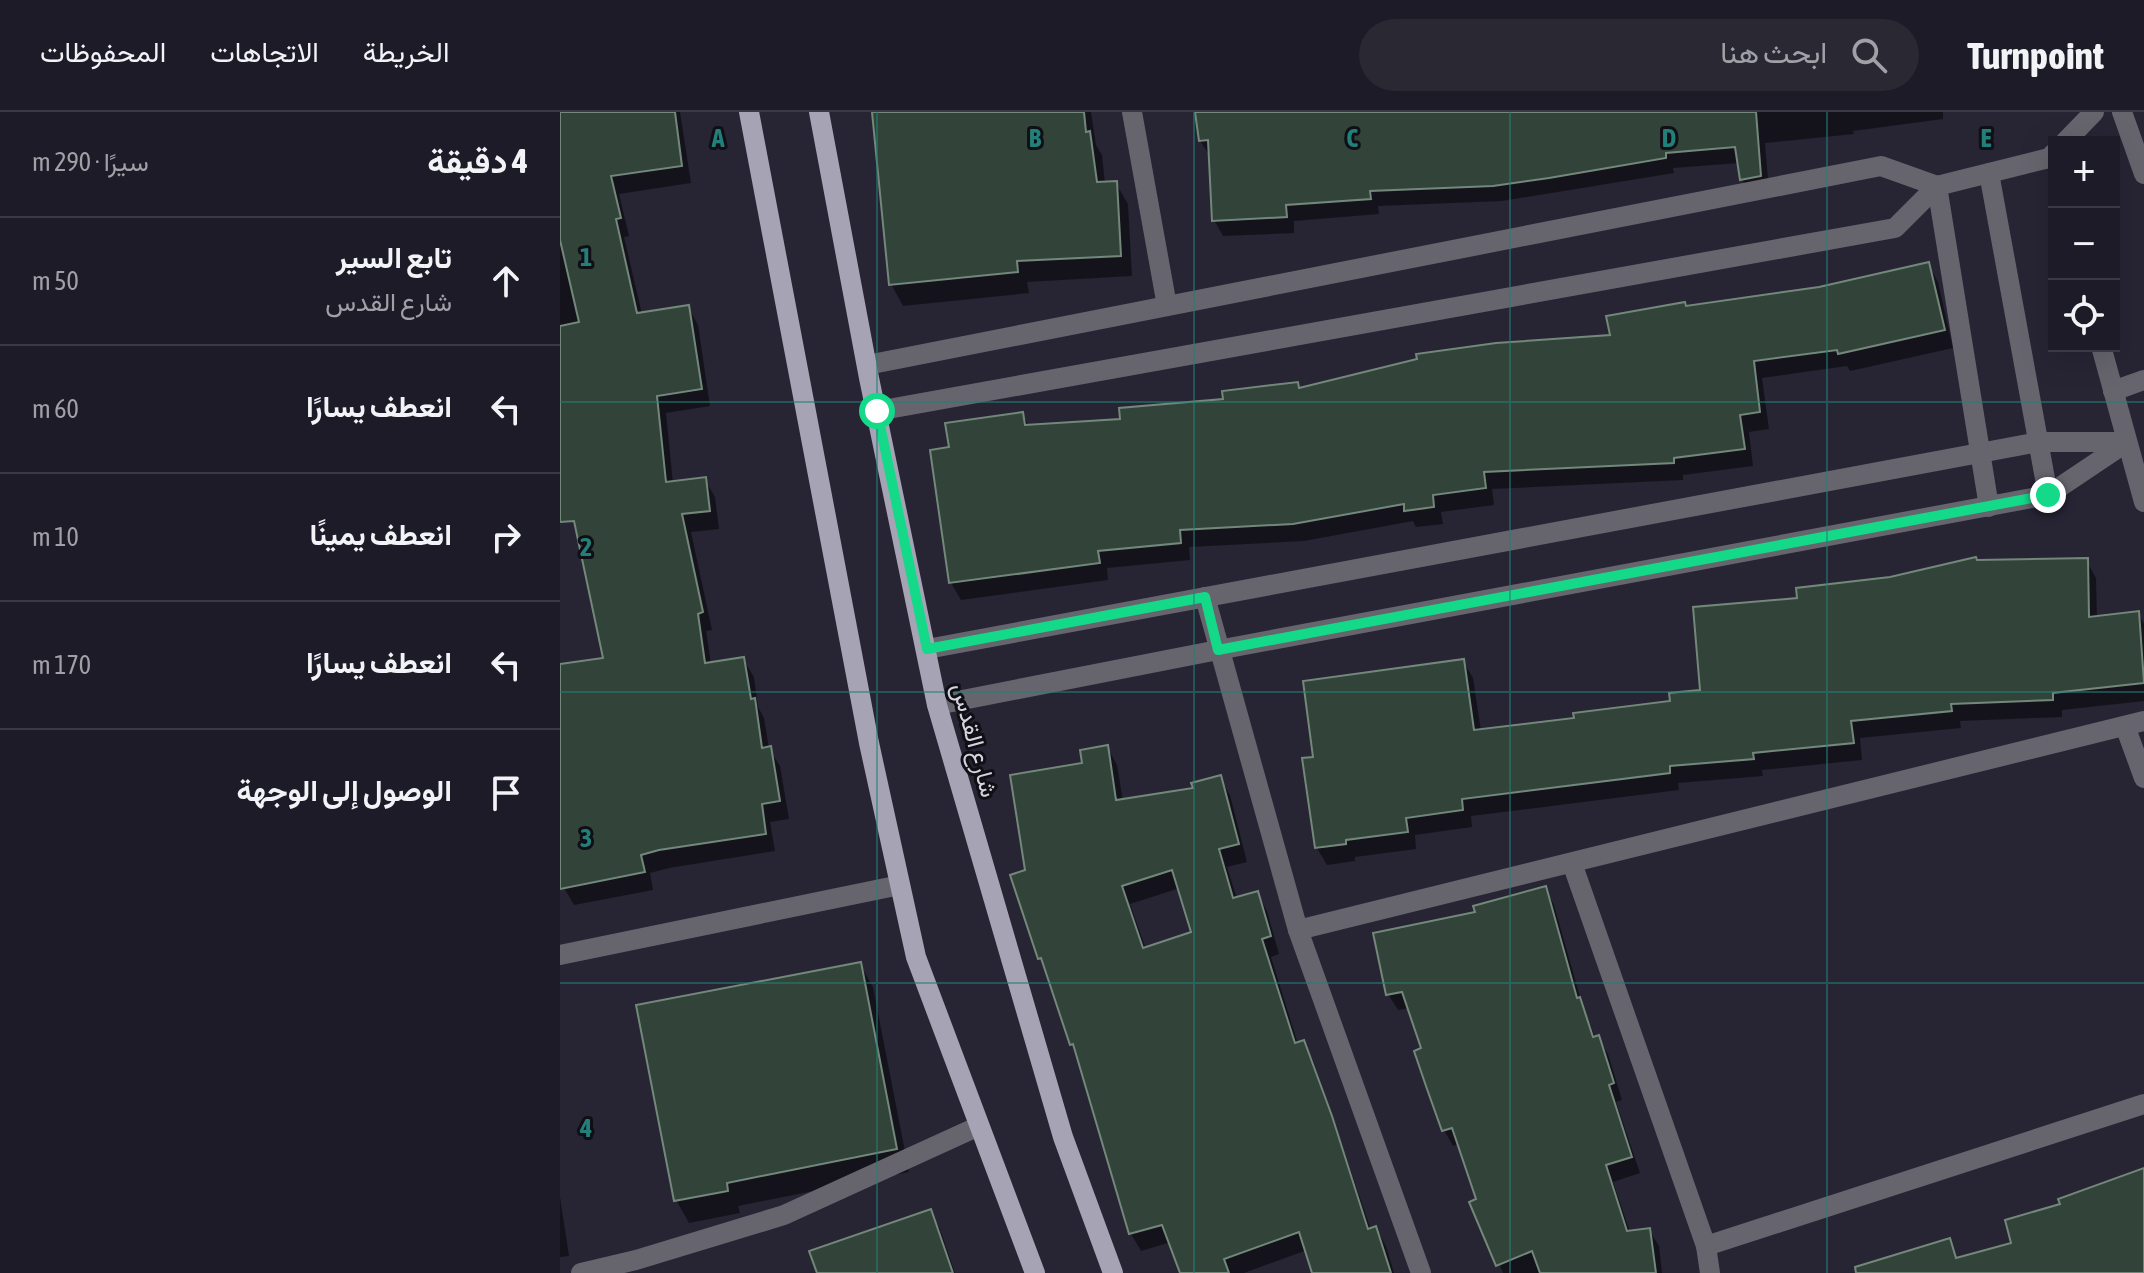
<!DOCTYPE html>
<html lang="ar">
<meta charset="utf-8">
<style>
:root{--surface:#1d1b27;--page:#2a2833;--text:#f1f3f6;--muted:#a0a1a7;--line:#3b3944}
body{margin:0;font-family:"Asap Condensed",Vazirmatn,sans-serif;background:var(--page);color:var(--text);direction:rtl}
.controls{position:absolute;right:24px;top:24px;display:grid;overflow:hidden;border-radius:0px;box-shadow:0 8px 32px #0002}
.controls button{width:72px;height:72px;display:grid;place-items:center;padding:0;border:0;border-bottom:2px solid var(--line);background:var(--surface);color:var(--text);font:40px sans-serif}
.stop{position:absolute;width:24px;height:24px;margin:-18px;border:6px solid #14d989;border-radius:50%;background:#fff}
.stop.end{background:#14d989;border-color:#fff;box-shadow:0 2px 8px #0008}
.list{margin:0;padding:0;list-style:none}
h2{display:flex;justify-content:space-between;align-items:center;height:104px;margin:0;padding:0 32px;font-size:34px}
h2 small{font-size:26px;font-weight:400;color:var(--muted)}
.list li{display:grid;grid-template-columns:52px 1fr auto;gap:24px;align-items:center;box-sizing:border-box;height:128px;padding:0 32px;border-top:2px solid var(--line)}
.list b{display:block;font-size:30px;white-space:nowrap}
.list p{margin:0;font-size:26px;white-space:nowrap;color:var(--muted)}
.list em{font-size:26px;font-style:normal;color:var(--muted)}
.icon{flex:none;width:44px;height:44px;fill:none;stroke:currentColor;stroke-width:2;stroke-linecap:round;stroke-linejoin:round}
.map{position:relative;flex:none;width:1584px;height:1161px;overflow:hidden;direction:ltr}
header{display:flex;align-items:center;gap:48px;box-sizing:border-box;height:112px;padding:0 40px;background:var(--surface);border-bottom:2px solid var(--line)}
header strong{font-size:38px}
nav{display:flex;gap:44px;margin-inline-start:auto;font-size:28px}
.search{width:560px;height:72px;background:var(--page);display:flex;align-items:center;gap:20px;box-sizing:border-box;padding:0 28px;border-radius:44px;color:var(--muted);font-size:30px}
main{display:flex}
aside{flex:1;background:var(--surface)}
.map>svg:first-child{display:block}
.shadow{fill:#0007;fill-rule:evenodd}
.building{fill:#324439;stroke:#73877a;stroke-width:2;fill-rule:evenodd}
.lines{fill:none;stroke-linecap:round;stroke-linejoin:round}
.minor{stroke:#66656d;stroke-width:20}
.major{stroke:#a5a3b4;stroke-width:20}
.route{stroke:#14d989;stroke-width:10}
.grid{fill:none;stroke:#237f79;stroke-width:2;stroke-opacity:0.55}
.labels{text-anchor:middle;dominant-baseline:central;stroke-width:6;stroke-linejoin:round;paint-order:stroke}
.street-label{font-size:24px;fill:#d5d4de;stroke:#100f16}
.grid-label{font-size:26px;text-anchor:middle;font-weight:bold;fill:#237f79;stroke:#100f16;stroke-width:6;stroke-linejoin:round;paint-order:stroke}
</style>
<header>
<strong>Turnpoint</strong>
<div class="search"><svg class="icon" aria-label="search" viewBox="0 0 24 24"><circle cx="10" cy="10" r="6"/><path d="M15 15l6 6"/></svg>ابحث هنا</div>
<nav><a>الخريطة</a><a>الاتجاهات</a><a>المحفوظات</a></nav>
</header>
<main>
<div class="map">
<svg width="1584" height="1161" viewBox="0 0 1584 1161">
<rect width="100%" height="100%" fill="#272434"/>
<g class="shadow">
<polygon points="0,0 120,0 131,71 59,82 69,124 64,125 82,202 128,195 138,213 150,294 106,301 113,371 145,368 155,385 159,417 131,420 152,518 146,519 151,552 183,547 194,565 198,595 204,606 209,637 220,654 229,707 210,710 215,739 109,756 90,761 93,778 14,793 4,776 0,755 0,554 46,547 5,354 0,355"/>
<polygon points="314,0 531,0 536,33 542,43 545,72 556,71 568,92 572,164 467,170 469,181 343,194 331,172"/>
<polygon points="637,0 1383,0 1383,7 1293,19 1294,22 1205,31 1209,80 1191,83 1182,68 1179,51 1113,56 1114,61 942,89 818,94 819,102 734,109 734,121 663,124 654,108 650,44 640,29"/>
<polygon points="1368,152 1378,170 1393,236 1290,259 1287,254 1202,266 1209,317 1189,320 1193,354 1123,363 1123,368 932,377 934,393 881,400 883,412 856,415 853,409 744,429 629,435 630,448 547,456 548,468 401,488 391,471 391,337 462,302 469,314 563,309 737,272 740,278 1052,225 1126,196 1259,177"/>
<polygon points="1526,448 1536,466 1537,506 1578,501 1584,512 1584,589 1502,598 1502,605 1400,609 1401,616 1300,626 1302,648 1202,658 1203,664 1118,671 1119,678 911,704 912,715 855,723 856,737 795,745 795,749 767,753 757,736 744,648 755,646 903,549 913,566 921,619 1016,608 1112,591 1142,580 1239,488 1331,467 1417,450"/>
<path d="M547 635 557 653 563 689 635 678 660 666 670 683 687 750 667 755 677 787 697 781 707 799 719 842 711 845 738 932 743 930 753 948 811 1118 816 1116 826 1134 834 1161H754L747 1138 684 1161H622L611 1130 581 1139 571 1122 519 944 512 932 488 860 480 846 467 759 524 653ZM620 776 633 821 586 837 570 792Z"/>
<polygon points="985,776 994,793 1022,892 1036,927 1038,926 1048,942 1062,988 1056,990 1080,1061 1053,1070 1070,1120 1089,1118 1099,1134 1102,1161 943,1161 912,1091 918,1088 899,1032 893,1034 884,1018 864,938 850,896 838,898 828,882 917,802"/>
<polygon points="300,852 313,875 349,1060 178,1094 180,1101 129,1111 116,1088"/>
<polygon points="0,1085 9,1144 0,1145"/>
<polygon points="370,1100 380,1117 395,1161 259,1161"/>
</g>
<g class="building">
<polygon points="0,0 115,0 122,54 51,64 61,106 56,107 77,201 129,193 142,277 97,284 106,370 146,365 150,399 122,402 143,500 138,502 145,551 184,545 191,587 195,586 202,636 211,634 220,689 202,692 206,722 99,738 81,743 85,760 0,777 0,552 43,546 14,409 0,410 0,214 19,210 0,128"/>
<polygon points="312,0 524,0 526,20 530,19 537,70 557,69 561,144 457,149 458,160 329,173"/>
<polygon points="635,0 1196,0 1201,64 1180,68 1175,35 1106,41 1106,46 989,66 933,74 810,79 811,87 726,93 727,105 652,109 648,28 639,29"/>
<polygon points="1369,150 1385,218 1278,242 1277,238 1194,249 1200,300 1180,303 1185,337 1114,346 1114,351 924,360 926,376 873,383 874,395 844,399 844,392 733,412 620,418 621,431 538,439 540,451 389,471 370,338 389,335 385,311 463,300 465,313 560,307 559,296 663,287 662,279 738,270 739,276 857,247 856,242 936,231 1050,223 1046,204 1125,190 1126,194 1259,175"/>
<polygon points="1416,445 1417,448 1528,446 1529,505 1579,499 1584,571 1493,581 1493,588 1391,592 1392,599 1291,609 1294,631 1193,641 1194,647 1110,654 1110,661 902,687 903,698 846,706 848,720 786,728 786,732 755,736 742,646 753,645 743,569 904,547 914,618 1014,606 1013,601 1110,589 1109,581 1140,578 1133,495 1237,486 1236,476 1330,465"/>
<path d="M548 633 556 688 633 676 631 671 661 663 679 732 659 737 673 786 698 779 711 824 702 827 735 931 744 928 772 1004 808 1117 816 1114 831 1161H752L739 1120 664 1147 669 1161H620L602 1113 569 1122 513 932 510 933 481 846 478 847 450 763 465 758 450 663 522 651 520 638ZM612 758 631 820 583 836 562 774Z"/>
<polygon points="986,774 1017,886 1020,885 1033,925 1039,923 1054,971 1049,973 1072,1045 1046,1053 1067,1119 1090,1116 1096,1161 980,1161 972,1139 936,1154 909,1090 916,1087 892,1016 882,1019 867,977 854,939 861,936 842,880 826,883 813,821 915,800 913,794"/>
<polygon points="301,850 337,1037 167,1071 168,1079 114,1089 76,893"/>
<polygon points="1584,1056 1584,1161 1296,1161 1295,1155 1390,1126 1396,1146 1451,1131 1445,1108 1500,1092 1498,1087"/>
<polygon points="371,1097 393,1161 257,1161 249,1139"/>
</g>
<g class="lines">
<g class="minor">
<polyline points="572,0 607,194"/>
<polyline points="1562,0 1584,62"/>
<polyline points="1505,30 1534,0"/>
<polyline points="1429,61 1488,383"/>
<polyline points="1541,234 1584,390"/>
<polyline points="307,253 1321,54 1377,74 1429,395"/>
<polyline points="1553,279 1584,268"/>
<polyline points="317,299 1335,116 1377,74 1489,46 1494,41"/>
<polyline points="645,485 738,818 861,1161"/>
<polyline points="367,537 1479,330 1567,330"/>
<polyline points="377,593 658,538 1488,383 1567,330"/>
<polyline points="1565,614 1584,666"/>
<polyline points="1012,751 1146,1134 1584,992"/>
<polyline points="738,818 1584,609"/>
<polyline points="0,843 340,773"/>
<polyline points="1146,1134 1150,1161"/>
<polyline points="21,1161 76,1148 224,1103 419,1014"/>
</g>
<g class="major">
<polyline points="189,0 309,631 356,845 475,1161"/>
<polyline points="259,0 309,266 377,593 503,1025 553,1161"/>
</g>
</g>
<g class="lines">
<polyline class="route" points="317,299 367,537 645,485 658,538 1488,383"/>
</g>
<path class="grid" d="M317 0V1161M634 0V1161M950 0V1161M1267 0V1161M0 290H1584M0 580H1584M0 871H1584"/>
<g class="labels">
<g class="street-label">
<text transform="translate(415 628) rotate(75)">شارع القدس</text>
</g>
</g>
<g class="grid-label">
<text x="158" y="35">A</text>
<text x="475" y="35">B</text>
<text x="792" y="35">C</text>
<text x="1109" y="35">D</text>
<text x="1426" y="35">E</text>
<text x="26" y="154">1</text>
<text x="26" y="444">2</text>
<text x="26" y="735">3</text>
<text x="26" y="1025">4</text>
</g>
</svg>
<div class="controls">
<button>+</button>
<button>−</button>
<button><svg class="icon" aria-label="locate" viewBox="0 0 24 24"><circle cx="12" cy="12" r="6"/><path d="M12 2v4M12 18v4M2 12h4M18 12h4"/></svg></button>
</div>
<div class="stop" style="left:317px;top:299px"></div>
<div class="stop end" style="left:1488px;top:383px"></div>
</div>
<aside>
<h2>4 دقيقة<small>سيرًا · 290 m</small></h2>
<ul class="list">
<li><svg class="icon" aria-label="ahead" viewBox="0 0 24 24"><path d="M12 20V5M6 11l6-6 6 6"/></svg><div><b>تابع السير</b><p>شارع القدس</p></div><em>50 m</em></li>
<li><svg class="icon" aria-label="left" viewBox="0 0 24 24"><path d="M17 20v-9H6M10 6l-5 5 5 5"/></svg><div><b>انعطف يسارًا</b></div><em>60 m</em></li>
<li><svg class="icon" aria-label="right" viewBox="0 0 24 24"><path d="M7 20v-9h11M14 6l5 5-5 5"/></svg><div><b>انعطف يمينًا</b></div><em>10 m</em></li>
<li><svg class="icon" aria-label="left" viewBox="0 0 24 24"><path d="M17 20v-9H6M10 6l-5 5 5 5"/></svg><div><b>انعطف يسارًا</b></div><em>170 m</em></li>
<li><svg class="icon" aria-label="arrive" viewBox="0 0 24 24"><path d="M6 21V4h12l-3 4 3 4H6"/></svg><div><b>الوصول إلى الوجهة</b></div></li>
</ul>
</aside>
</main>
